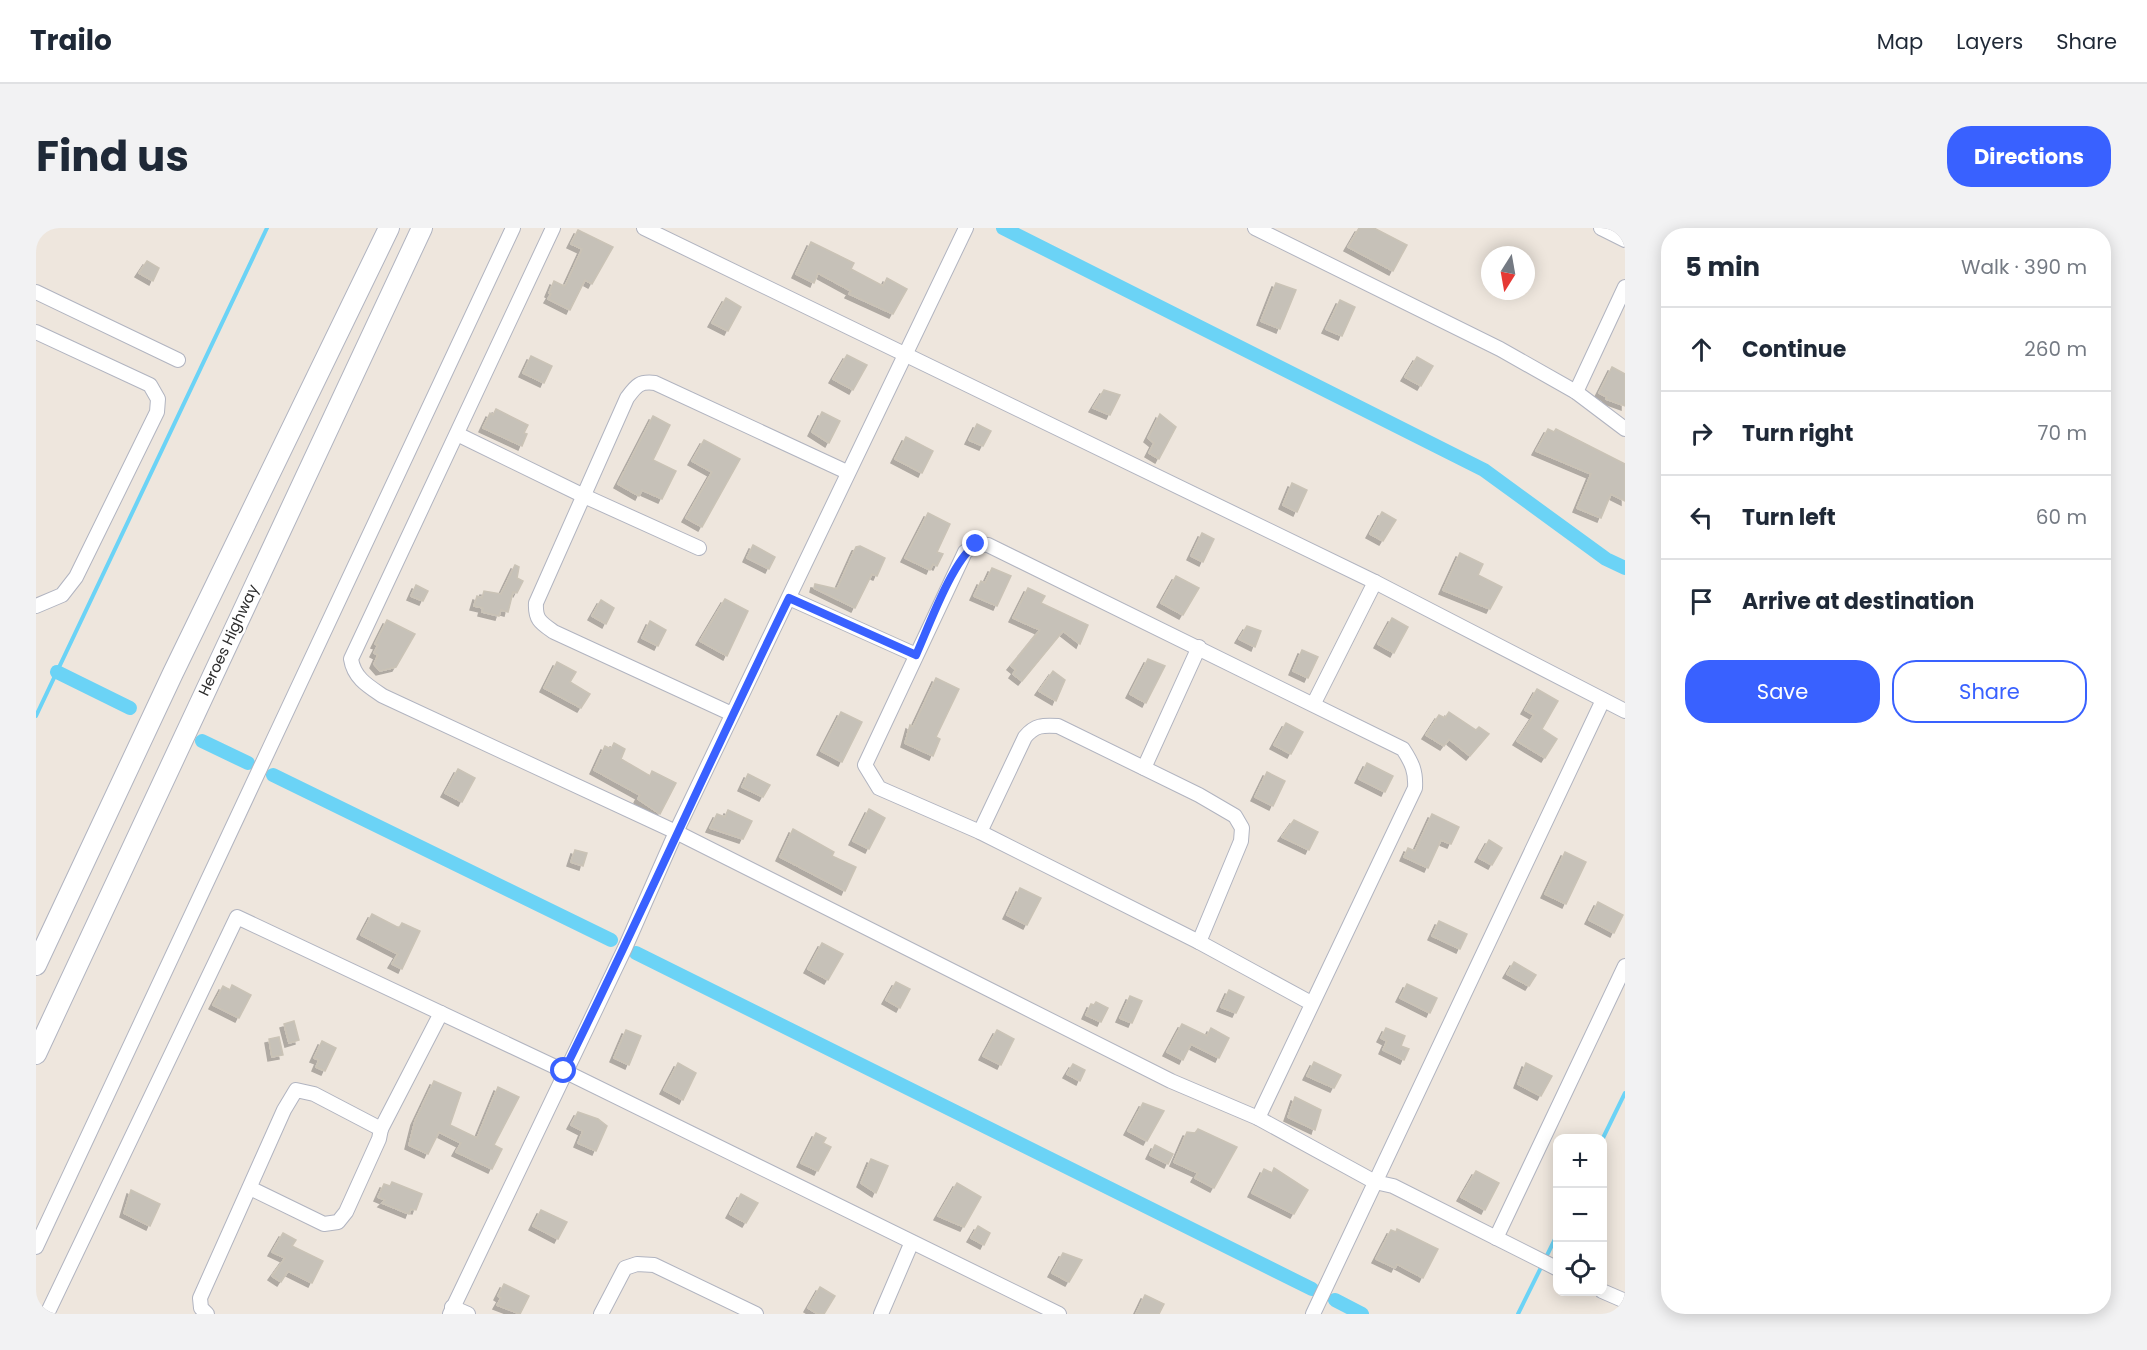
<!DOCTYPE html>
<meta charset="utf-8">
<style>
:root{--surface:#fff;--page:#f2f2f3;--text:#1f2937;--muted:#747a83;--line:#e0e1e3;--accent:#3961ff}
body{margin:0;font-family:Poppins,sans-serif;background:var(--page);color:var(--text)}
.controls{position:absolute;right:18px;bottom:18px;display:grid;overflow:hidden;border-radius:12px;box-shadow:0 3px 15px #0003}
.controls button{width:54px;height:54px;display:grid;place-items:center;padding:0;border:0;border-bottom:2px solid var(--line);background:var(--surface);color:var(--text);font:30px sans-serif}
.compass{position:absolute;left:1445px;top:18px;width:54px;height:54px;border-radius:50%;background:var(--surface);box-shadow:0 3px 15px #0003;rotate:191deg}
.stop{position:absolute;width:18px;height:18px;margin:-14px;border:4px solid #3961ff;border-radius:50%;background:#fff}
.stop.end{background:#3961ff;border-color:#fff;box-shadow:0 2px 6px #0008}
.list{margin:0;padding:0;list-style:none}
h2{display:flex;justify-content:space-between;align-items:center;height:78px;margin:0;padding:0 24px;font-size:26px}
h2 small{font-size:20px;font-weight:400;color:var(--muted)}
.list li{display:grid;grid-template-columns:39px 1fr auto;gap:18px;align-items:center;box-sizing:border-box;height:84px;padding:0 24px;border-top:2px solid var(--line)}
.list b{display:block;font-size:22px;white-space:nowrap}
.list em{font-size:20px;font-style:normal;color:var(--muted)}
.actions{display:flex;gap:12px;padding:18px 24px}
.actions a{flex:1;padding:14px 0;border:2px solid var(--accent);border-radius:24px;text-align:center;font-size:21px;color:var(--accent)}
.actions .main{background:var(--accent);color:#fff}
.icon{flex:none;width:33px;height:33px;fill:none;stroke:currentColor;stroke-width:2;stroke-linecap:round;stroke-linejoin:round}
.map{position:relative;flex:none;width:1589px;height:1086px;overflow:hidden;border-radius:24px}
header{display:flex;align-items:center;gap:36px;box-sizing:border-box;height:84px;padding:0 30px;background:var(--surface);border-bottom:2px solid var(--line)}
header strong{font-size:28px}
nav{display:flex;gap:33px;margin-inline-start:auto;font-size:21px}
.intro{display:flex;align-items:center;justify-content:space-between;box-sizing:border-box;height:144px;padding:0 36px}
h1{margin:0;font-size:42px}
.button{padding:15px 27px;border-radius:24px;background:var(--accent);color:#fff;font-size:21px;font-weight:700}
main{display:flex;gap:36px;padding:0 36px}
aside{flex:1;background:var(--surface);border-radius:24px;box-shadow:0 3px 15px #0003}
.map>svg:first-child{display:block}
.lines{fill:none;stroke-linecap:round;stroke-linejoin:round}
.stream{stroke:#6bd3f6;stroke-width:4}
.canal{stroke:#6bd3f6;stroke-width:14}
.building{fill:#c6c1b8;stroke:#cac3b6;stroke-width:1.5;filter:url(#shadow)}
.street-casing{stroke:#b1b4c0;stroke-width:16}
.secondary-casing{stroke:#b1b4c0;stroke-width:22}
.street{stroke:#fff;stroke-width:14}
.secondary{stroke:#fff;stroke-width:20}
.route{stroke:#3961ff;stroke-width:8}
.labels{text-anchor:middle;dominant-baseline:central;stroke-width:5;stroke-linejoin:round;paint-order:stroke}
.street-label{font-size:15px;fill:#2c2c2c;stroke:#fff}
</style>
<header>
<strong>Trailo</strong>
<nav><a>Map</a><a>Layers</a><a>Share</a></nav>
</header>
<div class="intro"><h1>Find us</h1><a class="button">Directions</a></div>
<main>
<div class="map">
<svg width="1589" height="1086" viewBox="0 0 1589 1086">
<defs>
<filter id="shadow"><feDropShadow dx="-4" dy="4" stdDeviation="0" flood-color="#0004"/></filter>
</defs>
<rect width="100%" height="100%" fill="#eee6dd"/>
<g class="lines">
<g class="stream">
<polyline points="0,488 231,0"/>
<polyline points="1566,912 1589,865"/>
<polyline points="1482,1086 1522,1005"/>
</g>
<g class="canal">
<polyline points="967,0 1448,242 1570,331 1589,340"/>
<polyline points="21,444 94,480"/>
<polyline points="166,513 212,535"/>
<polyline points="237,547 575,712"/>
<polyline points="600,725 1276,1061"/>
<polyline points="1299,1072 1326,1086"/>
</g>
</g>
<g class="building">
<polygon points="1323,0 1338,0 1371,17 1357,43 1312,19"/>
<polygon points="542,2 577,19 556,56 549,52 534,82 512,71 515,66 513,65 518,53 528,58 530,56 546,21 535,16"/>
<polygon points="775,14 818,35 815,41 847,58 851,50 871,61 857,86 813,66 815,63 782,45 778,55 760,46"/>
<polygon points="111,33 123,40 117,53 103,45"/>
<polygon points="1240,55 1260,62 1244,101 1225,93"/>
<polygon points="690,70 705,79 692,103 676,95"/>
<polygon points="1304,72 1319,79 1306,108 1290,101"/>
<polygon points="811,127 831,137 817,162 797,151"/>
<polygon points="495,128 516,138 508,155 487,145"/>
<polygon points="1381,129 1397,138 1385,158 1369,149"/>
<polygon points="1576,139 1589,146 1589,178 1570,171 1571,169 1563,165"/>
<polygon points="1068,162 1084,167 1074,187 1057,180"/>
<polygon points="460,181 492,197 488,205 491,206 486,218 447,200 454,185 457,187"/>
<polygon points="786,184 804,193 793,215 776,204"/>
<polygon points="1124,186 1140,199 1123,231 1113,225 1118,215 1112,210"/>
<polygon points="617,188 634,197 617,232 640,243 626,271 606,262 603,268 582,256"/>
<polygon points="941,196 955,203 947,218 933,212"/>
<polygon points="1512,201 1518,204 1520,201 1589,236 1589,273 1575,266 1565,290 1541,280 1555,246 1500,223"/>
<polygon points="870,209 897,223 886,245 859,231"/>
<polygon points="668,212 704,231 666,299 650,290 676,244 656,233"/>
<polygon points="1256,255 1271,262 1261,284 1247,277"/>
<polygon points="1346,284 1360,292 1347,313 1334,306"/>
<polygon points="892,285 914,296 901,324 907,326 901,338 897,336 894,342 869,330"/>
<polygon points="1166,305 1178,311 1167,334 1155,328"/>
<polygon points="717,317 739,329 733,341 711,330"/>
<polygon points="824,318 849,330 841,348 836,346 819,380 778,360 779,356 801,361 820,319"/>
<polygon points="1424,325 1447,336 1442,347 1466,359 1454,381 1407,362"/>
<polygon points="479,337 483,339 481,350 487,353 481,365 477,364 472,384 465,382 463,388 446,384 447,380 438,378 441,368 446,370 448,363 465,366"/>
<polygon points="956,340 975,348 961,378 938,368 945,353 949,355"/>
<polygon points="1140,348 1163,360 1147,387 1125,375"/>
<polygon points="380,357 392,363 387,373 375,368"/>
<polygon points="992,360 1009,368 1005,375 1052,397 1044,416 1027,403 986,453 977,446 980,442 975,438 1004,402 977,390"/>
<polygon points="689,371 712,383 691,428 664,413"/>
<polygon points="565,372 578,380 570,396 556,388"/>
<polygon points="1356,390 1372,399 1358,425 1342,416"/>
<polygon points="351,392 379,406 360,439 344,443 338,436 342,427 338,425 342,417 339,416"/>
<polygon points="614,393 630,402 622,418 606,410"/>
<polygon points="1211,398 1225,403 1219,419 1203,411"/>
<polygon points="1266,422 1282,429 1272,450 1257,443"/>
<polygon points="1112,431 1129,438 1110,475 1094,466"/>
<polygon points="521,434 540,444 534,454 554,466 545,480 508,460"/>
<polygon points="1017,443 1029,452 1020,473 1003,463"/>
<polygon points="900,450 923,461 900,509 904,511 897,528 869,515 874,497 877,499"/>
<polygon points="1501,461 1522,473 1506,501 1521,511 1509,530 1481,513 1498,487 1489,482"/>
<polygon points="805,484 826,494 806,534 785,523"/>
<polygon points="1413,484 1440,502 1443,499 1453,506 1434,528 1413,511 1408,518 1390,507 1403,487 1409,490"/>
<polygon points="1250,495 1267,504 1255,526 1238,517"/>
<polygon points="578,515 589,521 585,531 614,548 616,543 640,555 624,586 602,571 604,567 558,542 569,518 575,521"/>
<polygon points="1331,535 1357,548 1349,564 1323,551"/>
<polygon points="422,541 439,550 426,574 409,565"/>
<polygon points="1231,544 1249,553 1237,578 1219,569"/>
<polygon points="712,546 734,557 727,569 706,559"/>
<polygon points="833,581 849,590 833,621 817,613"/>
<polygon points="692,582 716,593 707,611 674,600 681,586 689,589"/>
<polygon points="1396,586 1423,599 1415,616 1405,612 1392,640 1368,629 1372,620 1379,623"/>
<polygon points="1258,592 1282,604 1273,622 1246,609"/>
<polygon points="757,601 798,624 796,628 820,639 809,663 744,629"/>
<polygon points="1453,612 1466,620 1456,637 1443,630"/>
<polygon points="539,622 551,625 547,638 535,634"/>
<polygon points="1529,624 1550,634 1530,676 1509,666"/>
<polygon points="984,660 1005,670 991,697 971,687"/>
<polygon points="1562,674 1587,687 1578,705 1553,692"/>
<polygon points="336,686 363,700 366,695 384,703 366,741 356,736 362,726 325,707"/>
<polygon points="1403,693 1431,706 1424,721 1396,708"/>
<polygon points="786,715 807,726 792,752 772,741"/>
<polygon points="1478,734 1500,747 1493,758 1471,746"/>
<polygon points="860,754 874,761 864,780 850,772"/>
<polygon points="1371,756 1401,770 1394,785 1364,770"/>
<polygon points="196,757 215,767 203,790 177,777 187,758 194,762"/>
<polygon points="1193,762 1208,769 1200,785 1185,779"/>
<polygon points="1094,768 1106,773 1096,795 1084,790"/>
<polygon points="1060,774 1072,780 1065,794 1050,787 1055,776 1058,777"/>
<polygon points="258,793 263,812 253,815 248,796"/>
<polygon points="1146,796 1171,808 1175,800 1193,810 1183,830 1155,816 1147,832 1131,824"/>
<polygon points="1350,800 1369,808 1365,818 1373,821 1368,832 1347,822 1351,813 1345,810"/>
<polygon points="590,802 605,808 593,837 578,830"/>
<polygon points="961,802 978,811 965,837 947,828"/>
<polygon points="243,809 247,827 236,829 233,811"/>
<polygon points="286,813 300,820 289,843 280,839 283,832 278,830"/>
<polygon points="1278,834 1305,847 1298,860 1271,848"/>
<polygon points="642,835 660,845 647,872 628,862"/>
<polygon points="1490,835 1516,848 1505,868 1482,856"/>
<polygon points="1037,836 1049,842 1044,853 1031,846"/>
<polygon points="398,853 425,865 414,897 441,910 462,859 483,869 458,917 466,921 456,941 420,924 425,915 403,904 392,926 373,917 379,893"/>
<polygon points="1259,869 1285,882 1279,902 1252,889"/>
<polygon points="1107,875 1128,883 1111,913 1092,903"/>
<polygon points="542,884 562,891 571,898 560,923 542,915 547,903 535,897"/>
<polygon points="1162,901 1201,919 1178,960 1159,950 1162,945 1138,934 1151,904 1159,905"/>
<polygon points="780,905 790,910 787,915 795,919 782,943 765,935"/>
<polygon points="1119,917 1137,926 1132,936 1114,927"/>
<polygon points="835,931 852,938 840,965 825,955"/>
<polygon points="1238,940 1272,962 1258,986 1216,965 1228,941 1236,945"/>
<polygon points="1440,943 1463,955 1449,982 1425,969"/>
<polygon points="356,954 386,966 380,982 375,981 373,986 346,975 349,972 342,969 348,956 354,958"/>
<polygon points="921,955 945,969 928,999 902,988"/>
<polygon points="95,962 124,976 114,998 88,985"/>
<polygon points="705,966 722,975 710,995 694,986"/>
<polygon points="505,982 531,994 522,1011 497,998"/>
<polygon points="942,998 954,1005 948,1017 935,1010"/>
<polygon points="1361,1001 1402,1021 1387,1050 1361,1036 1359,1040 1340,1031 1355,1002 1360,1004"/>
<polygon points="247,1005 260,1012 256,1018 287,1033 276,1055 252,1043 245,1054 236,1048 249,1030 236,1024"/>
<polygon points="1027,1025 1046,1032 1033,1054 1016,1045"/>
<polygon points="468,1056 493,1068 484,1086 461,1077 465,1070 462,1068"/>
<polygon points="784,1059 799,1068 788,1086 782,1086 772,1080"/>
<polygon points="1109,1067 1128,1076 1123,1086 1100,1086"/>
</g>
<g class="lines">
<g class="street-casing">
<g id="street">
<path d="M517 0 315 431C318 450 332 458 347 468L640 604 1135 853 1222 890 1339 954 1357 958 1522 1041"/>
<polyline points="608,0 1339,354 1589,483"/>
<polyline points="1219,0 1464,121 1540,164 1589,201"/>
<polyline points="1565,0 1589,12"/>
<polyline points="0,64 142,132"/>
<polyline points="0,104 114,157 122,171 121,184 40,349 26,367 0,378"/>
<polyline points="1540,164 1589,59"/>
<polyline points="421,206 548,268 663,320"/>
<polyline points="753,370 880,427"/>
<polyline points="1278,475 1339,354"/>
<path d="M696 486 518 404C505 395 499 392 500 375L591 170C600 158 603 153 619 155L811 244"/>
<polyline points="1108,540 1163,419"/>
<path d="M944 604 989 509C999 497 1007 497 1022 498L1163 567 1199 588 1206 600 1205 613 1163 714"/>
<path d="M1222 890 1379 560C1380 543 1376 535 1367 521L952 317 940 316 929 324 829 537 843 560 944 604 1163 714 1275 775"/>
<polyline points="345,901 405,785"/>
<polyline points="1460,1010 1589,738"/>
<polyline points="0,1019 477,0"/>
<polyline points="1566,1063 1589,1073"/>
<polyline points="416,1079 432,1086"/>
<polyline points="11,1086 201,689 528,843 1023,1086"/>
<polyline points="171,1086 165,1080 164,1070 248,882 260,862 278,866 345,901 343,911 310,984 302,994 288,996 214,960"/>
<polyline points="414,1086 589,720 640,604 930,0"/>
<polyline points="565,1086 589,1040 601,1036 618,1037 720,1086"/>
<polyline points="845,1086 875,1016"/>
<polyline points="1277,1086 1567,472"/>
</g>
</g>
<g class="secondary-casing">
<g id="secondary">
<polyline points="0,737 137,445 353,0"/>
<polyline points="0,826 386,0"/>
</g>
</g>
<use href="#street" class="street"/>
<use href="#secondary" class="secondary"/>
</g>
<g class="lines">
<path class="route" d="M528 843C606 686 676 527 753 370L880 427C893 398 916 333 940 316"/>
</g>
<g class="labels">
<g class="street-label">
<text transform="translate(192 412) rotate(-65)">Heroes Highway</text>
</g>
</g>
</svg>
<div class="controls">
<button>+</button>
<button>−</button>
<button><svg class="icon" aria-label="locate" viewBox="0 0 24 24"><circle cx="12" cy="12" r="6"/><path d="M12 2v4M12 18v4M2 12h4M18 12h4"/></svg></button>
</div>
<svg class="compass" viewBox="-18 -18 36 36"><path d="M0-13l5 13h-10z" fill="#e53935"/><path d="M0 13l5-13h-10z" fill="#747a83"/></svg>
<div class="stop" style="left:528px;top:843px"></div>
<div class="stop end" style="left:940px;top:316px"></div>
</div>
<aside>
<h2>5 min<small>Walk · 390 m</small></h2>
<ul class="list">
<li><svg class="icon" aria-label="ahead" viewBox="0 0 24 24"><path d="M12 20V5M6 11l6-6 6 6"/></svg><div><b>Continue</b></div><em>260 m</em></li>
<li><svg class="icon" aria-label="right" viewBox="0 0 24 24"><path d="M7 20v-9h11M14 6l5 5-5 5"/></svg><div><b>Turn right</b></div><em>70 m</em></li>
<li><svg class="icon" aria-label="left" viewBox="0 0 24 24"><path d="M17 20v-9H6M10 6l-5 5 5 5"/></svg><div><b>Turn left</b></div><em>60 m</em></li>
<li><svg class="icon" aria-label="arrive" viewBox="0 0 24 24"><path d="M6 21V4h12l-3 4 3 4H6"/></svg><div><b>Arrive at destination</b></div></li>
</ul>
<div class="actions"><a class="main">Save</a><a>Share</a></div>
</aside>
</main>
